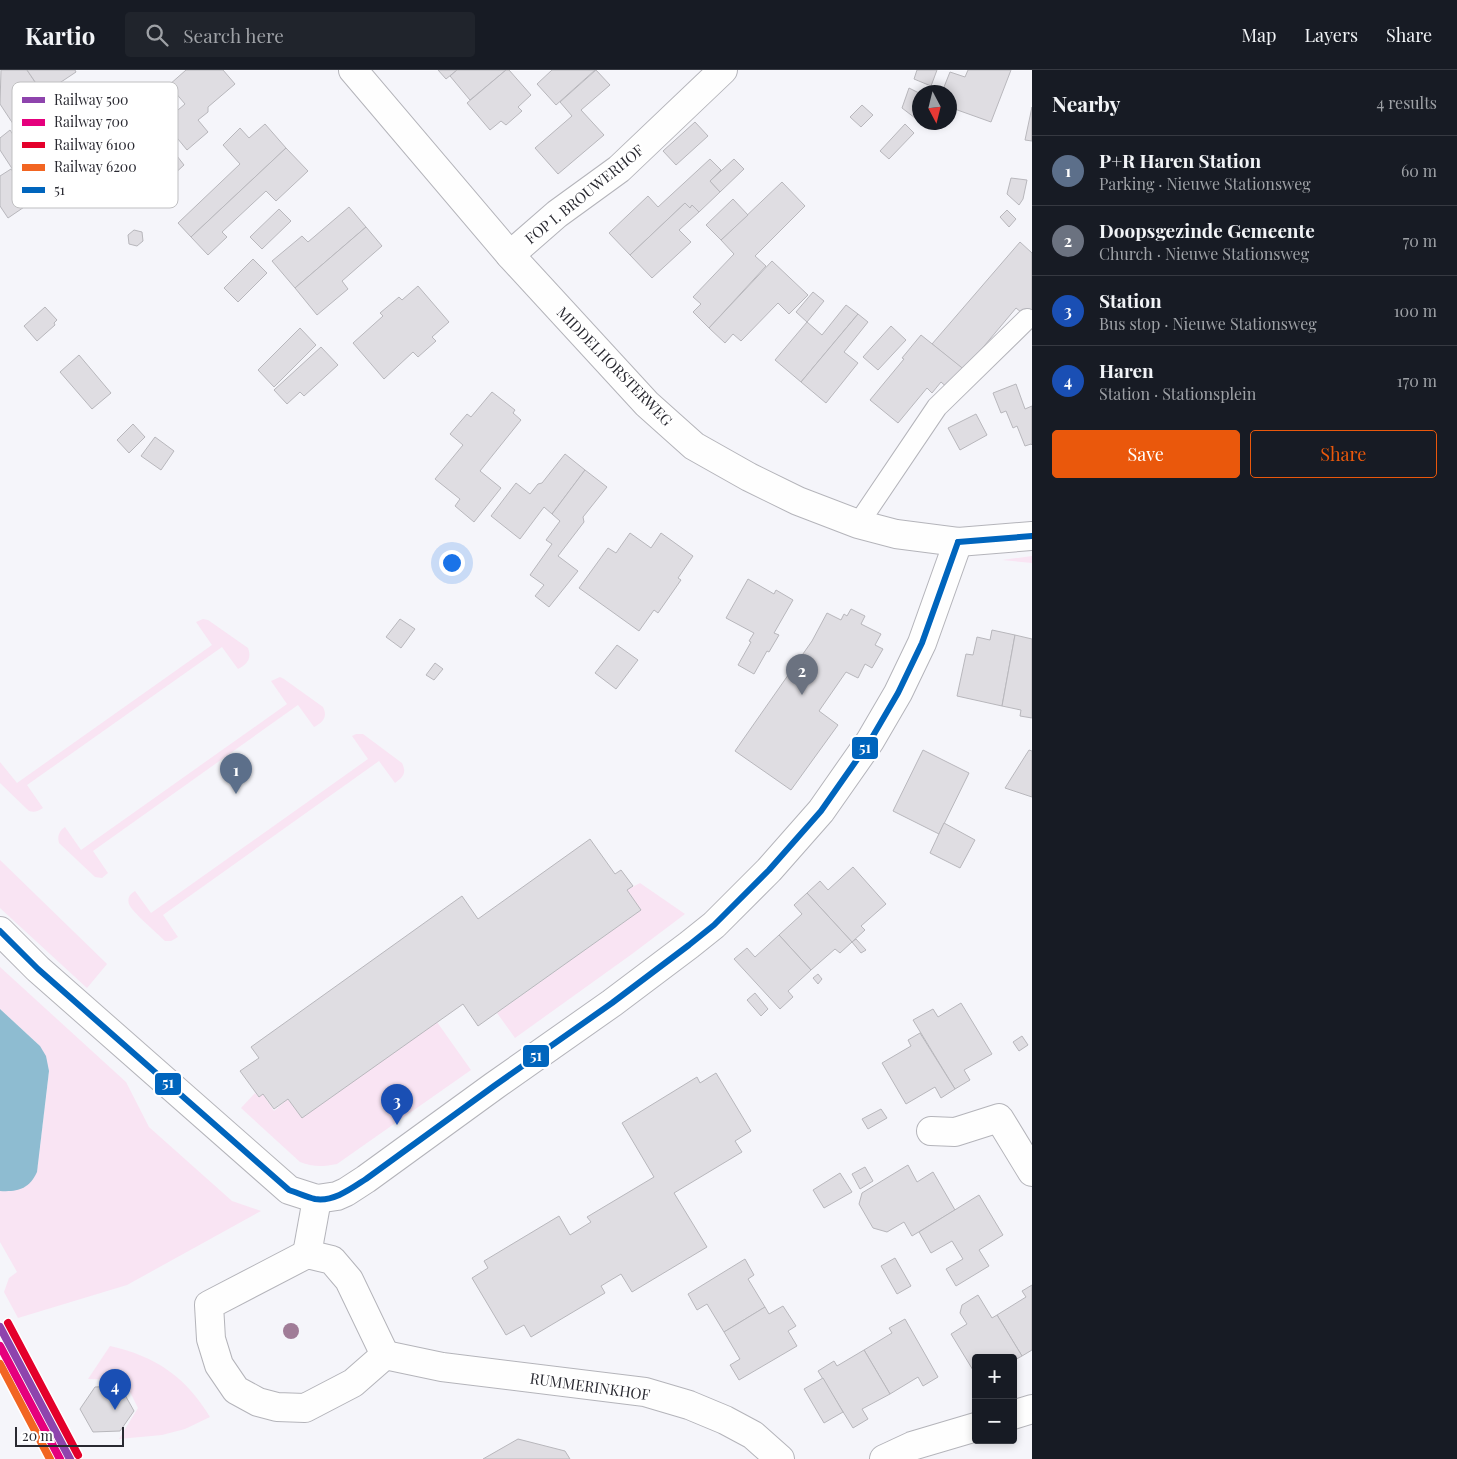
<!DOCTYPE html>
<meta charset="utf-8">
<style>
:root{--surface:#171b24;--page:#20242c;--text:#f1f3f6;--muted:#9ea1a6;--line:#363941;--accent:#ea580c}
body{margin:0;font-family:"Playfair Display",serif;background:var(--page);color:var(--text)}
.controls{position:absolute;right:15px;bottom:15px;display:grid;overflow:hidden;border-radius:5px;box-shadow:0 2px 8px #0003}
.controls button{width:45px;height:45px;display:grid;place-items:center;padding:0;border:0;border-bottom:1px solid var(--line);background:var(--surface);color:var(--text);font:25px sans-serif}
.compass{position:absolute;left:912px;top:15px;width:45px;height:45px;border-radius:50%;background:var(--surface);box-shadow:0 2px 8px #0003;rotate:173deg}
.scale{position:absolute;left:15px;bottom:12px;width:109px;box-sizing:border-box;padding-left:5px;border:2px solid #292931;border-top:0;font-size:14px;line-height:18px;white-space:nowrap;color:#292931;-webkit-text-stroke:4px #fff;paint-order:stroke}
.you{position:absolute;left:451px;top:492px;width:18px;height:18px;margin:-12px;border:4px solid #fff;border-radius:50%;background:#1a73e8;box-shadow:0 0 0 8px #1a73e833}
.badge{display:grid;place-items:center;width:32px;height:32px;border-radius:50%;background:var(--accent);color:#fff;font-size:16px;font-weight:700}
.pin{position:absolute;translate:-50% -41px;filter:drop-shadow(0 1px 2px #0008)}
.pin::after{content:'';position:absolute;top:26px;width:18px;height:15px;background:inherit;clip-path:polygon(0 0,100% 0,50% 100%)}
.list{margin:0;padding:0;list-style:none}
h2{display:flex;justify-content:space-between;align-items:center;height:65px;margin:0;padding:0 20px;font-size:21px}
h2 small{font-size:16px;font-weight:400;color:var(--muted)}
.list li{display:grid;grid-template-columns:32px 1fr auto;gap:15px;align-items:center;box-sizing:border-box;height:70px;padding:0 20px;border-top:1px solid var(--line)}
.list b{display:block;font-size:19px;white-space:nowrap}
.list p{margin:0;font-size:16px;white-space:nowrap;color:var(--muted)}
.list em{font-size:16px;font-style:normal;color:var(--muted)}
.actions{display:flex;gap:10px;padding:15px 20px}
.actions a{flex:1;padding:11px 0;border:1px solid var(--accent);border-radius:5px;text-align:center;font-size:18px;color:var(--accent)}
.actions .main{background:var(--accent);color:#fff}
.icon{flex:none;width:28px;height:28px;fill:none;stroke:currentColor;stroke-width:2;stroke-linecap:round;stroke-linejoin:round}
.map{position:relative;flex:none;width:1032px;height:1389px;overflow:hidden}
header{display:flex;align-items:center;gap:30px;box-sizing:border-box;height:70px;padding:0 25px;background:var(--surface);border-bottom:1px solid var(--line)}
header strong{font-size:24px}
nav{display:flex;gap:28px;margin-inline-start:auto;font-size:18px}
.search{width:350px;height:45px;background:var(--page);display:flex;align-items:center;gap:12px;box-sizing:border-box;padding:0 18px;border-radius:5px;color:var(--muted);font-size:19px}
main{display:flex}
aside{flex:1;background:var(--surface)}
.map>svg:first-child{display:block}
.green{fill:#f9e4f3}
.water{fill:#8ebcd1}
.building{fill:#dfdde2;stroke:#b8b7bc}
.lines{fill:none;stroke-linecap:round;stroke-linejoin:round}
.service-casing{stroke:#b4b4ba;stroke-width:22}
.minor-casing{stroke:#b4b4ba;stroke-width:30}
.tertiary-casing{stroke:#b4b4ba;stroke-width:30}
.service{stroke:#fefefe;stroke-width:20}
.minor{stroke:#fefefe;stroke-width:28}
.tertiary{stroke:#fefefe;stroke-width:28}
.bus-1-casing{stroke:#fff;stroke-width:10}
.bus-1{stroke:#0065bd;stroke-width:6}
.rail-1-casing{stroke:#fff;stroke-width:11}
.rail-2-casing{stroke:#fff;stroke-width:11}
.rail-3-casing{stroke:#fff;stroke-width:11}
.rail-4-casing{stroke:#fff;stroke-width:11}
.rail-1{stroke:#8e44ad;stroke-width:8}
.rail-2{stroke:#e5007d;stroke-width:8}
.rail-3{stroke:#e4002b;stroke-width:8}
.rail-4{stroke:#f26522;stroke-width:8}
.tree{fill:#a07c97}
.labels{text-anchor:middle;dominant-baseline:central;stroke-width:5;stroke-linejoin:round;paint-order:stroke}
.street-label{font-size:15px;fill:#292931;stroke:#fff}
.key{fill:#fff;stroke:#bfbfc1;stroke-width:1}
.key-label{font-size:14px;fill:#292931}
.line-badge{stroke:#fff;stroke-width:2}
.badge-label{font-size:14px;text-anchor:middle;font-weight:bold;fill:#fff}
</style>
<header>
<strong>Kartio</strong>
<div class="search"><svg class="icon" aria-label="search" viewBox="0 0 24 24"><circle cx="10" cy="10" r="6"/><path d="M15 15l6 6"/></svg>Search here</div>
<nav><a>Map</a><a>Layers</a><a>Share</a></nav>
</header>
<main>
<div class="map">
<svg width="1032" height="1389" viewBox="0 0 1032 1389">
<rect width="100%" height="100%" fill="#f5f5fa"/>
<g class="green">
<polygon points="1032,486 1032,493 1002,490"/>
<path d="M203 549 208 550 248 578C252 589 247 594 238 599L222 577 27 715 43 738C38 741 35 743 29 741L0 713V692L17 713 212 575 196 552Z"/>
<path d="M280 607 284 609 323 637C328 647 323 652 314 657L298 635 93 781 108 803 102 808 95 807 59 773C57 766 59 761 65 757L81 780 287 634 271 611Z"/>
<path d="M356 664H363L402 693C407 703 403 707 395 713L379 691 163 845 178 867 171 871H165C158 864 131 841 129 834 127 828 130 824 135 821L151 843 368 689 352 666Z"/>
<polygon points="0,790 107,894 87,918 0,838"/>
<polygon points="640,813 685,844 632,884 515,968 497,943 641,840 627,820"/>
<polygon points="0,897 126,1012 149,1057 232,1131 261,1141 127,1215 18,1248 4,1222 9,1208 17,1202 0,1172 0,1121 7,1121 37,1102 49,1001 40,976 0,939"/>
<path d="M437 952 471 1000 337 1094C323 1097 312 1097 300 1092L241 1038 255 1023 259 1027 263 1024 274 1041 288 1029 302 1048Z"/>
<path d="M110 1276C155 1286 186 1307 210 1347L185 1359 162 1365 119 1369 138 1338 124 1310 88 1309Z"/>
</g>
<path class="water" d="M0 939 40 976 46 986 49 1001 37 1102C29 1119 18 1122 0 1121Z"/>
<g class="building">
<polygon points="1,0 27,0 68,61 49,74 39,59 23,69 0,34"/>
<polygon points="27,0 75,0 76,2 58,14 69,30 86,19 103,43 71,65"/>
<polygon points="186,0 223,0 235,14 208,37 208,42 198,50 208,62 187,80 164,52 185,34 169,15"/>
<polygon points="438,0 457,0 446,9"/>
<polygon points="457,0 506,0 470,30 450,6"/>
<polygon points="506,0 509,0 531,25 518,37 522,41 506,55 501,51 490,60 467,33"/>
<polygon points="552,0 595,0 556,35 537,14"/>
<polygon points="596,0 610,15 581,40 604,65 558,104 535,78 572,46 560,32"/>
<polygon points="917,0 937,0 931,16 914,9"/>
<polygon points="968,0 1011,0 991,52 949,37 949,22 942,22 950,2 965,7"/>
<polygon points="909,18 919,23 919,51 902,38"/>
<polygon points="862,35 873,45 861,57 850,47"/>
<polygon points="1032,37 1032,71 1025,70"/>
<polygon points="695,52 708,66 676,95 663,81"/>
<polygon points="265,54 286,78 191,167 178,153 240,94 223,75 240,58 249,68"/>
<polygon points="905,54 914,63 889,89 880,81"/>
<polygon points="10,60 29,89 13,100 0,80 0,68"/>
<polygon points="286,78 308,101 276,131 266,121 222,162 227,167 208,185 191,167"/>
<polygon points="168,86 177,86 184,95 171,107 160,93"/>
<polygon points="710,89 721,100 710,111 720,122 699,142 692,135 690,138 685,133 630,185 609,163 648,126 658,137"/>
<polygon points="734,89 744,99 720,122 710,111"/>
<polygon points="11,99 33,131 8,148 0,136 0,106"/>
<polygon points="1011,108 1027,110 1023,129 1019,135 1007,124"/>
<polygon points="782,112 805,136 755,186 766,196 709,258 693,242 701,234 693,227 734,184 721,170"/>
<polygon points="733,129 748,145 721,170 706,155"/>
<polygon points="685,133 690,138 692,135 699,142 679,160 691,172 652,208 630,185"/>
<polygon points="349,137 366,157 295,218 272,191 302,166 308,172"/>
<polygon points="279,139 291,151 262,179 250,167"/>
<polygon points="1007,140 1016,149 1009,157 1000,147"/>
<polygon points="366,157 382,176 342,211 348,219 317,245 295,218"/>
<polygon points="134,160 142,162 143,171 137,176 129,174 128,165"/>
<polygon points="1020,172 1032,183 1032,251 1016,238 964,300 932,274"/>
<polygon points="253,189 267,203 238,232 224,218"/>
<polygon points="772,191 808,225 789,244 778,233 741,271 733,264 725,273 709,258"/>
<polygon points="418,216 449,252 432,267 436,271 418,287 413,282 384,309 353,273 383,246 380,243 399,227 402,230"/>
<polygon points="813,222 824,231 807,252 796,242"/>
<polygon points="846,235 858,244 801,312 775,290 807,252 822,265"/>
<polygon points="45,237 57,250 54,253 55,255 37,271 24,256"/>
<polygon points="858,244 868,252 844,282 858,293 826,333 801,312"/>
<polygon points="891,256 906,270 878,300 863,287"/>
<polygon points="300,258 316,275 274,317 258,300"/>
<polygon points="921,265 966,301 950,320 941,312 932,323 927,318 898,353 870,330 904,289 902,288"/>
<polygon points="321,277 338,295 304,326 300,322 287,334 274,320"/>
<polygon points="79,285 111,323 92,339 60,302"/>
<polygon points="1016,314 1025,339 1032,336 1032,375 1031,374 1025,376 1017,356 1013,358 1006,341 1001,343 993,323"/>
<polygon points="492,322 515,340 513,343 521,350 480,401 501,418 474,452 455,436 460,429 435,409 463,375 450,364 467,344 471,347"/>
<polygon points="976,344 987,365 960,380 948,358"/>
<polygon points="133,354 145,367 129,383 117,370"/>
<polygon points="155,367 174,381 161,400 141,386"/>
<polygon points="565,384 585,400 552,444 544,437 520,469 491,446 516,413 530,424 538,414 542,413"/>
<polygon points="585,400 607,417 583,447 584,452 558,486 578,501 549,537 535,526 544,515 530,505 552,474 546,470 560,451 552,444"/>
<polygon points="630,463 651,478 661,463 693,486 678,508 681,510 658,543 654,540 639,561 579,518 608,478 616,483"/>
<polygon points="748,509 774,524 776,520 793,530 774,563 779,565 769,582 767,581 754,604 738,595 751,572 749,571 754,563 726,548"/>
<polygon points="851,539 865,546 861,554 881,564 875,575 883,579 872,598 865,594 858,608 846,602 819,641 838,655 791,720 735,681 812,571 827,543 841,550 844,544 847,546"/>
<polygon points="400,549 415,559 401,578 386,567"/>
<polygon points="992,560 1015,565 1002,636 957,626 966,584 973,585 977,567 990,570"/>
<polygon points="1015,565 1032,569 1032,648 1020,646 1021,640 1002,636"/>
<polygon points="617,575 638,590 616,619 595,603"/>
<polygon points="435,593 443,599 434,610 426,605"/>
<polygon points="923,680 969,703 939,764 893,741"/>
<polygon points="1029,680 1032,681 1032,727 1005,718"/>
<polygon points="944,753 975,770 960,798 930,783"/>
<polygon points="590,769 615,804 621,800 633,816 627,820 641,840 478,956 463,934 302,1048 288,1029 274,1039 263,1024 259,1027 240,1001 259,988 251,977 462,826 478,849"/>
<polygon points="853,797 886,834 861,856 865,860 852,872 807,823 820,811 828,820"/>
<polygon points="807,823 852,872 840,883 835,879 811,900 779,865 802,844 794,835"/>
<polygon points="779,865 811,900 788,921 793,927 780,939 734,889 747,878 755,887"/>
<polygon points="856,869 866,880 861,883 852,872"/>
<polygon points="818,904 822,909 818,914 813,908"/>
<polygon points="755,923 768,939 761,946 747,930"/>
<polygon points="961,933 992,984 964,1000 970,1010 955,1019 913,950 933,939 938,947"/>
<polygon points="920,963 955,1019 941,1028 935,1017 906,1034 882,993 911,976 908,970"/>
<polygon points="1022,966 1028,975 1019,981 1013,972"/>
<polygon points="716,1003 751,1061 735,1071 742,1082 674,1123 707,1177 632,1222 621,1204 601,1216 605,1223 531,1267 524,1255 506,1265 472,1208 488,1198 484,1191 559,1146 570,1165 591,1152 587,1147 654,1107 622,1053 697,1007 700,1013"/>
<polygon points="881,1039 887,1048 868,1059 862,1049"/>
<polygon points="908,1095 917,1112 933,1102 955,1140 912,1166 904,1152 887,1162 873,1158 859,1134 862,1123"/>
<polygon points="865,1097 873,1111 860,1119 852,1104"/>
<polygon points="840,1103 852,1122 824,1138 813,1120"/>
<polygon points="979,1125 1003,1165 979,1180 989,1196 956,1216 946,1199 963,1189 952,1171 931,1183 919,1162"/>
<polygon points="895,1188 911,1216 897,1224 881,1196"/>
<polygon points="745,1189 754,1205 748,1209 765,1237 724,1262 707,1234 697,1240 688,1224"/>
<polygon points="1032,1215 1032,1280 1022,1286 997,1245 1026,1227 1022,1221"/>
<polygon points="978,1225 992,1248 997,1245 1022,1286 1013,1291 1013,1288 976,1288 976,1305 951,1264 967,1254 960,1243 962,1235"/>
<polygon points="783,1236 796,1256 788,1261 797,1276 739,1310 730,1295 740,1289 724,1262 765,1237 769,1244"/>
<polygon points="905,1249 938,1307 923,1316 918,1307 890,1324 864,1280 892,1263 889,1258"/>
<polygon points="864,1280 890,1324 862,1339 868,1349 853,1358 818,1301 834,1291 837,1296"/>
<polygon points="823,1308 843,1342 824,1353 804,1319"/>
<polygon points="120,1316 134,1341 120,1361 93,1362 80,1339 95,1317"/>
<polygon points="518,1369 565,1381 570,1389 483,1389"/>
</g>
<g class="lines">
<g class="service-casing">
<polyline id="service" points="858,454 937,337 1027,249"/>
</g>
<g class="minor-casing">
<g id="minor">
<polyline points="510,185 557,144 619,99 723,0"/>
<polyline points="0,861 38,899 289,1120 317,1129 337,1126 346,1122 366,1109 494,1016 612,933 689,875 714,855 769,800 821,741 870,671 898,623 922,573 958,472"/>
<polyline points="931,1061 955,1062 999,1048 1032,1102"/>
<polygon points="307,1184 332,1190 349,1210 385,1285 353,1313 305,1338 277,1337 258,1332 236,1320 219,1295 211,1269 209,1235"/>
<polyline points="307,1184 317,1129"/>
<polyline points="385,1285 442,1297 645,1322 689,1335 725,1350 753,1365 780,1389"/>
<polyline points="1013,1345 1032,1339"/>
<polyline points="884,1389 912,1376 976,1357"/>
</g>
</g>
<g class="tertiary-casing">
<polyline id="tertiary" points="353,0 510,185 647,334 694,376 749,407 798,431 858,454 896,464 958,472 1032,466"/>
</g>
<use href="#service" class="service"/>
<use href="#minor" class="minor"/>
<use href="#tertiary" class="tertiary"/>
<g class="bus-1-casing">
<g id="bus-1">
<polyline points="958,472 1032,466"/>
<path d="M0 861 38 899 289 1120C298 1123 307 1127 315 1129 334 1132 352 1118 366 1109L494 1016 612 933 689 875 714 855 769 800 821 741 870 671 898 623 922 573 958 472"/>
</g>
</g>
<use href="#bus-1" class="bus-1"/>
<g class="rail-1-casing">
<polyline id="rail-1" points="0,1257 70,1389"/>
</g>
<g class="rail-2-casing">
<polyline id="rail-2" points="0,1276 60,1389"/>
</g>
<g class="rail-3-casing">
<polyline id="rail-3" points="8,1253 78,1385"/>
</g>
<g class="rail-4-casing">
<polyline id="rail-4" points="0,1294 50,1389"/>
</g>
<use href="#rail-1" class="rail-1"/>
<use href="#rail-2" class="rail-2"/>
<use href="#rail-3" class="rail-3"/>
<use href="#rail-4" class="rail-4"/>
</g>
<circle class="tree" cx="291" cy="1261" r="8"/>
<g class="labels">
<g class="street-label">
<text transform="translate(584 124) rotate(-39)">FOP I. BROUWERHOF</text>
<text transform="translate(615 296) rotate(46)">MIDDELHORSTERWEG</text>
<text transform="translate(590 1316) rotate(8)">RUMMERINKHOF</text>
</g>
</g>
<rect x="12" y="12" width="166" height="126" rx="8" class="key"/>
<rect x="22" y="27" width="23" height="6" fill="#8e44ad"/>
<rect x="22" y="49" width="23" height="7" fill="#e5007d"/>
<rect x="22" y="72" width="23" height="6" fill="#e4002b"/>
<rect x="22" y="94" width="23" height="7" fill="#f26522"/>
<rect x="22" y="117" width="23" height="6" fill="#0065bd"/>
<g class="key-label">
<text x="54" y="35">Railway 500</text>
<text x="54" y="57">Railway 700</text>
<text x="54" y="80">Railway 6100</text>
<text x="54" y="102">Railway 6200</text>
<text x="54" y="125">51</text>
</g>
<g class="line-badge">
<rect x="851" y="666" width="28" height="24" rx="5" fill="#0065bd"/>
<rect x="522" y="974" width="28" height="24" rx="5" fill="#0065bd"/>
<rect x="154" y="1002" width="28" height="24" rx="5" fill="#0065bd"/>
</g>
<g class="badge-label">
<text x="865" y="683">51</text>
<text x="536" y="991">51</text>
<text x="168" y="1018">51</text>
</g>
</svg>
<div class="controls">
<button>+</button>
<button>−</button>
</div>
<svg class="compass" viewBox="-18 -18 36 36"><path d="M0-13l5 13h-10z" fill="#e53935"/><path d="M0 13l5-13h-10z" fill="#9ea1a6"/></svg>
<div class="scale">20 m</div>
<div class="you"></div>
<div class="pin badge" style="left:236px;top:724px;background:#5c6f8a">1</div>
<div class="pin badge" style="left:802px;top:625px;background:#6b7280">2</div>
<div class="pin badge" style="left:397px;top:1055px;background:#1a4fb4">3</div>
<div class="pin badge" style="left:115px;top:1340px;background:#1a4fb4">4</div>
</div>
<aside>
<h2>Nearby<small>4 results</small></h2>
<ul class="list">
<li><span class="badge" style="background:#5c6f8a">1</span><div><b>P+R Haren Station</b><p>Parking · Nieuwe Stationsweg</p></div><em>60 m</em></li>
<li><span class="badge" style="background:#6b7280">2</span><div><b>Doopsgezinde Gemeente</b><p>Church · Nieuwe Stationsweg</p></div><em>70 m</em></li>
<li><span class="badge" style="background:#1a4fb4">3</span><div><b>Station</b><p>Bus stop · Nieuwe Stationsweg</p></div><em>100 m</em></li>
<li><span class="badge" style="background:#1a4fb4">4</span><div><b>Haren</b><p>Station · Stationsplein</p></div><em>170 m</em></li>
</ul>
<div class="actions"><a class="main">Save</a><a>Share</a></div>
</aside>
</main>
